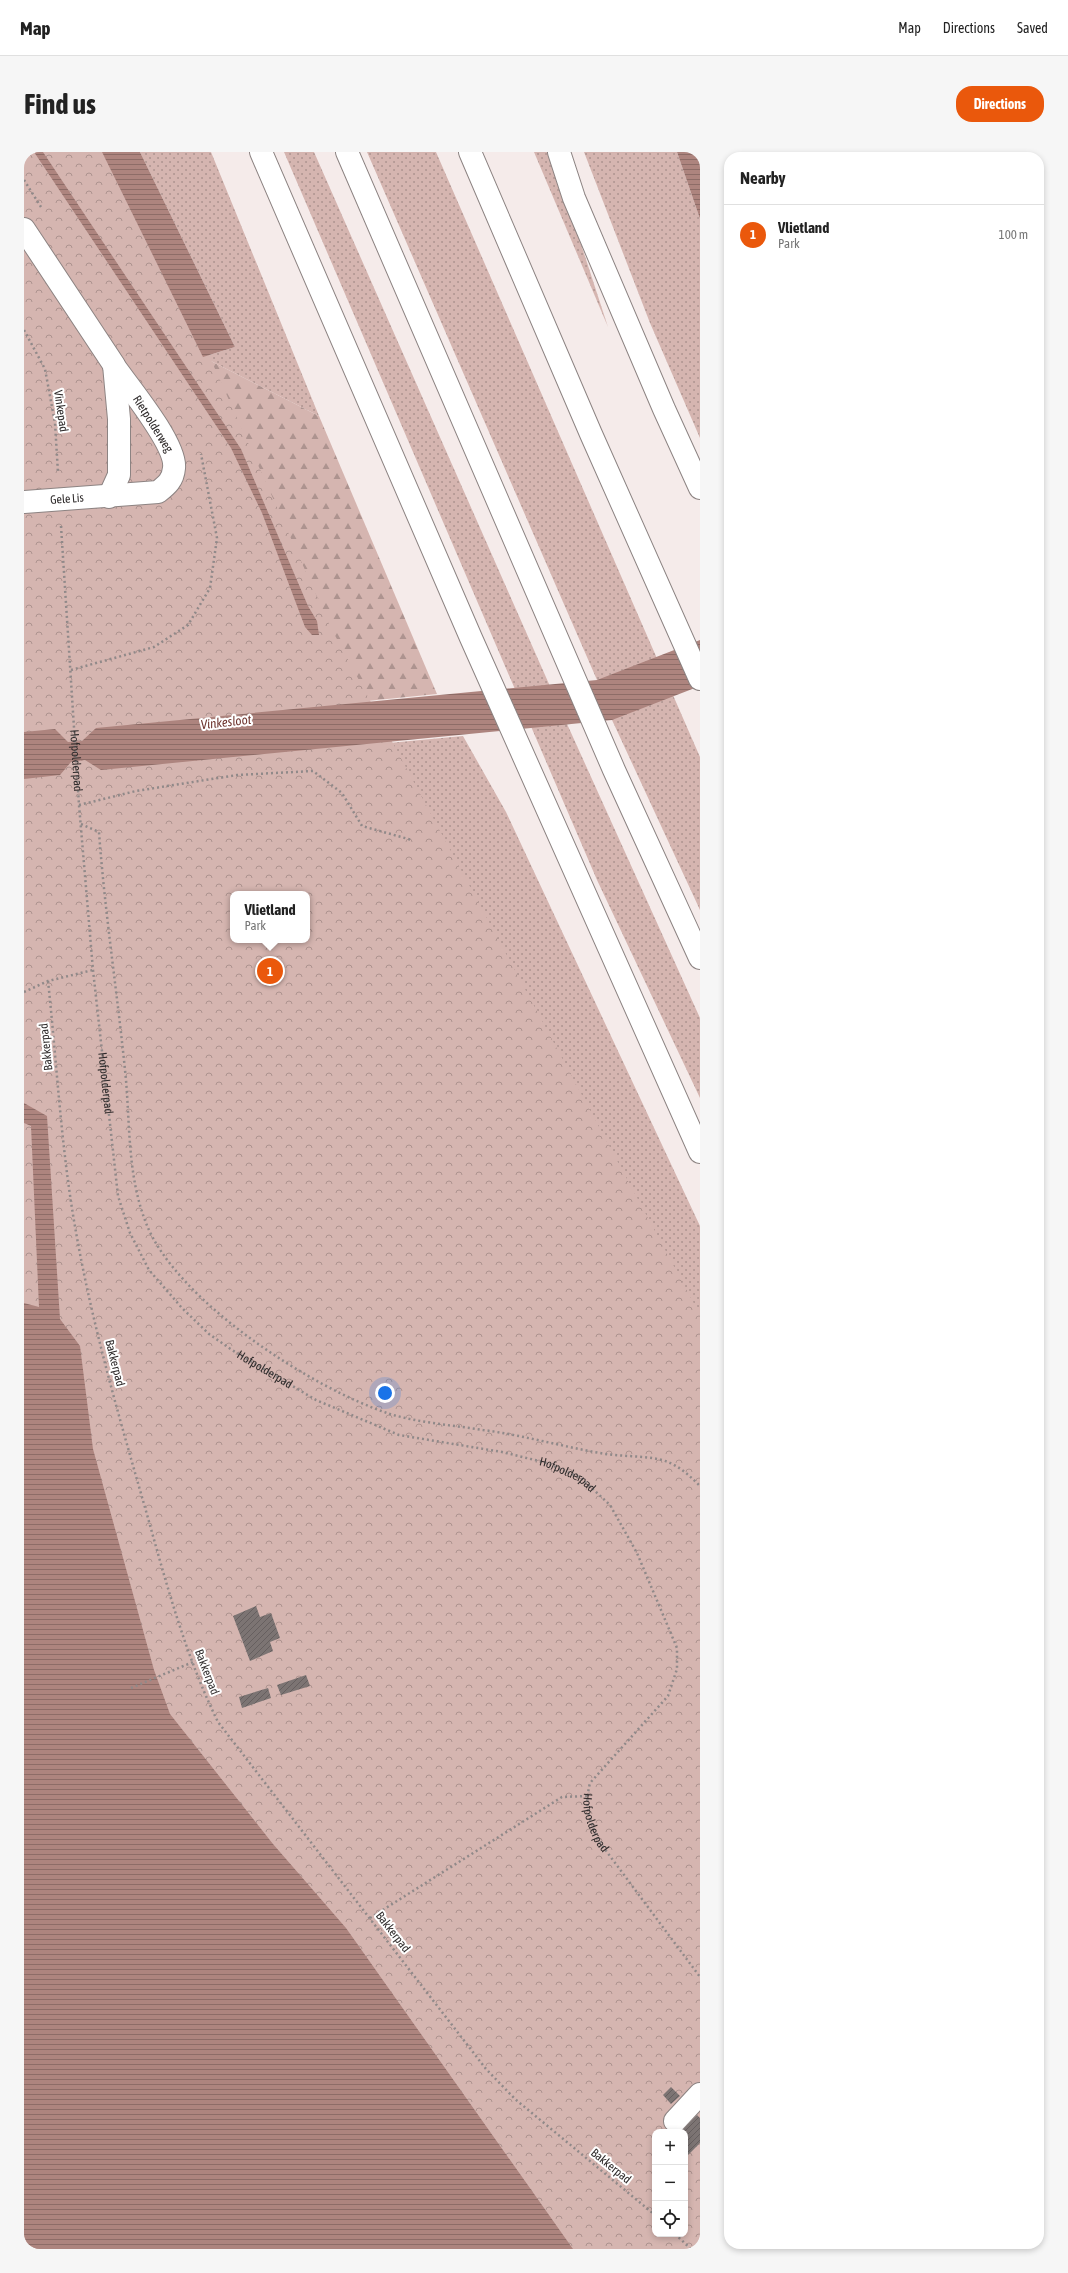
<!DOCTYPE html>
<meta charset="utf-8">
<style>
:root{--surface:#fff;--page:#f6f6f6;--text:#222;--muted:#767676;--line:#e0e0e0;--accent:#ea580c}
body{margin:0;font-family:"Asap Condensed",sans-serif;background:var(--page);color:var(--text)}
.controls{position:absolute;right:12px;bottom:12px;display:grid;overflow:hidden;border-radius:8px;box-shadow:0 2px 6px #0003}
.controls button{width:36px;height:36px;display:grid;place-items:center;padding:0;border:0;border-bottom:1px solid var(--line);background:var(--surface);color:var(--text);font:20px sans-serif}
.you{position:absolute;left:361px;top:1241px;width:14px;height:14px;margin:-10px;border:3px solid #fff;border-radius:50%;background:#1a73e8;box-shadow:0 0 0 6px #1a73e833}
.badge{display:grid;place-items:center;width:26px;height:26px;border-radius:50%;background:var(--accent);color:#fff;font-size:13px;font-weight:700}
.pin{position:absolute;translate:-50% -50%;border:2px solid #fff;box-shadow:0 1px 4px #0006}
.popup{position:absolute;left:206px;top:739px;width:80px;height:52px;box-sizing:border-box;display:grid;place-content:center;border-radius:8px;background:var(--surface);filter:drop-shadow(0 1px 3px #0005);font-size:13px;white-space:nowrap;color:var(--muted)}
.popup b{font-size:15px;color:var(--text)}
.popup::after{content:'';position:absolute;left:50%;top:100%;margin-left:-8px;border:8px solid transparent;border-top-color:var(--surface)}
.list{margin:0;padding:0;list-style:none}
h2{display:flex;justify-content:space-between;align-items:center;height:52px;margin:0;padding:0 16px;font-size:17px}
h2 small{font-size:13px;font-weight:400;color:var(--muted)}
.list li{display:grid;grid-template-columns:26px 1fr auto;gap:12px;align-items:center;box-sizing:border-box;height:60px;padding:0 16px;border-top:1px solid var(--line)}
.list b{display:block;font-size:15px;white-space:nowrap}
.list p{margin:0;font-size:13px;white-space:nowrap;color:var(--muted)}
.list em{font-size:13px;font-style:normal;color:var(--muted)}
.icon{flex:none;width:22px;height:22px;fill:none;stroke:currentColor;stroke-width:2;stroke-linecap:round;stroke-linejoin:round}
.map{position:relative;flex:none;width:676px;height:2097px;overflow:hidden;border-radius:16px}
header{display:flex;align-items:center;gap:24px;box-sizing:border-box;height:56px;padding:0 20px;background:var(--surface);border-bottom:1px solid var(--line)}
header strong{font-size:19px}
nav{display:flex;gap:22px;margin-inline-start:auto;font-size:14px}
.intro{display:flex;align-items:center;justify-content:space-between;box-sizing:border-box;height:96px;padding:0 24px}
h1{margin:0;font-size:28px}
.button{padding:10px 18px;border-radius:16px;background:var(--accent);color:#fff;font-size:14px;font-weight:700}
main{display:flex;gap:24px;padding:0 24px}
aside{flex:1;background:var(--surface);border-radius:16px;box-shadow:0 2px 6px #0003}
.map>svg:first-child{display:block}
.grass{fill:url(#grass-dots)}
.forest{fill:url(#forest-firs)}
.park{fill:url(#park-crowns);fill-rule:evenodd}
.water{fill:url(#water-rules)}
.building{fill:url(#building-hatch)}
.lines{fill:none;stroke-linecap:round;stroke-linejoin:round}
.minor-casing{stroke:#8c8382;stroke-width:24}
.highway-casing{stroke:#8c8382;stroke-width:24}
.path{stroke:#908989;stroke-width:2.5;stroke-dasharray:2 3;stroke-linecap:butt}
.minor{stroke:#fff;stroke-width:22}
.highway{stroke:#fff;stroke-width:22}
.labels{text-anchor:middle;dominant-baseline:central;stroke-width:4;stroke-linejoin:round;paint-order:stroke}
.street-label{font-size:12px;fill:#2f2b2b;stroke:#fff}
.water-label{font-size:13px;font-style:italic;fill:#703731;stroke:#fff}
</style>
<header>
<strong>Map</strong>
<nav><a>Map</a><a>Directions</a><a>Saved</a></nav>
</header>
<div class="intro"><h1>Find us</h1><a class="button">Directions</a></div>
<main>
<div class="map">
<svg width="676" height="2097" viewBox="0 0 676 2097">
<defs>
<pattern id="grass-dots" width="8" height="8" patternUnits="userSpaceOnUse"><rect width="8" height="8" fill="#d5b5b0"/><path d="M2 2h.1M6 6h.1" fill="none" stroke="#ad938f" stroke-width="1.8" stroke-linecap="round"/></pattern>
<pattern id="forest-firs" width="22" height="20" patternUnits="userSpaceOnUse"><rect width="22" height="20" fill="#d5b5b0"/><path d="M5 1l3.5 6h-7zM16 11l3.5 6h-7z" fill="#ad938f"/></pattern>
<pattern id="park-crowns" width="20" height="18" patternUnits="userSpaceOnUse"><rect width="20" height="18" fill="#d5b5b0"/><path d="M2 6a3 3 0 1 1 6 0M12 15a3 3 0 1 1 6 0" fill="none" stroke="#ad938f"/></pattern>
<pattern id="water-rules" width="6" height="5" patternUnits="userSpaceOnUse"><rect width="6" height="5" fill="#ad847e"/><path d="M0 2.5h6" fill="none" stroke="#8d6c67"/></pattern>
<pattern id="building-hatch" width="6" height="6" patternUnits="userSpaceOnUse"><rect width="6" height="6" fill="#7c7473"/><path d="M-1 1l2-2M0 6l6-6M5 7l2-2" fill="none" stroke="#665f5f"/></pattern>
</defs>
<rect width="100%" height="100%" fill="#f5ebea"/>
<g class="grass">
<polygon points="116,0 187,0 295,264 179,205 211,195"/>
<polygon points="260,0 290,0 525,532 676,866 676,946 573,728"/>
<polygon points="343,0 412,0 676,605 676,758 588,568 573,528"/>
<polygon points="510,0 527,0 584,175"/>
<polygon points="560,0 653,0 676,67 676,286 626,171"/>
<polygon points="439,584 482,660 676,1074 676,1352 364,783 77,618"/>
</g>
<polygon class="forest" points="179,205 295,264 413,542 72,576"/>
<path class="park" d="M0 0H94L307 476 676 1163V2097H0ZM209 742H283V788H209ZM631 1980H661V2082H631Z"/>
<g class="water">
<polygon points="10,0 19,0 217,297 284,454 293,469 295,483 288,483 281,475 238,361 207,296"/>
<polygon points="78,0 116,0 211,195 179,205"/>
<polygon points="653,0 676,0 676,67"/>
<polygon points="676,488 676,534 588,568 77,618 61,608 47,610 36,623 0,627 0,580 31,577 44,590 58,589 72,576 573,528"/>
<polygon points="0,951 23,964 36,1167 56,1194 69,1297 130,1518 146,1562 249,1692 322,1776 549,2097 0,2097 0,1151 15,1155 7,974 0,971"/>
</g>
<g class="building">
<polygon points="232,1454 236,1465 247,1461 256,1486 246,1490 249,1499 226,1509 209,1464"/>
<polygon points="282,1523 286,1534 257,1543 253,1533"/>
<polygon points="244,1536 247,1546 218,1556 215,1545"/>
<polygon points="647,1935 656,1944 647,1952 639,1943"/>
<polygon points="673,1963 676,1966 676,1991 661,2006 661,1980 655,1980"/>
</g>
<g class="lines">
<g class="minor-casing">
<g id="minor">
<polyline points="0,77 90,213 95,267 95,323 85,345"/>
<path id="s2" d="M0 350 134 340C143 333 149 328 150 316 153 293 105 235 90 214"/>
<polyline points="651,1969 676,1942"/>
</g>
</g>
<g class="highway-casing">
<g id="highway">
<polyline points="237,0 447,486 676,1000"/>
<polyline points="323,0 590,618 676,806"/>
<polyline points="446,0 567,282 676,527"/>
<polyline points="535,0 550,46 640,257 676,336"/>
</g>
</g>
<g class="path">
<polyline points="0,28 17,55"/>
<polyline points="0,178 21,217 31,271 34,321"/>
<path id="s1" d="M37 374 55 653 69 818 94 1044 106 1081 125 1118 158 1156 185 1182 208 1198 292 1248 375 1283 478 1300 523 1311 557 1326 586 1353 613 1401 653 1496V1517L644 1544 566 1631C560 1655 565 1666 574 1688L676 1825"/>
<polyline points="47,518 130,495 164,473 186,436 193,386 177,302"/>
<polyline points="55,653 112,639 213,623 289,619 318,641 338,674 388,688"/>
<path d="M57 672 75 680C81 763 94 845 102 928 106 977 104 1025 122 1071 152 1149 289 1237 366 1262 396 1271 428 1273 459 1278 498 1283 536 1294 576 1301 596 1305 618 1303 638 1308 653 1312 665 1323 676 1334"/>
<path d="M24 829C32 903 36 977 47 1050 63 1155 93 1258 122 1359 142 1430 161 1503 194 1570L462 1917 491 1947 631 2063"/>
<polyline points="0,840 24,829 69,818"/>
<polyline points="107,1536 169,1510"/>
<polyline points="346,1766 538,1645 563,1644"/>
<polyline points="651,2082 667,2097"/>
</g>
<use href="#minor" class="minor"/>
<use href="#highway" class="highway"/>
</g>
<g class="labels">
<g class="street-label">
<text transform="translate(37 259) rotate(82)">Vinkepad</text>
<text transform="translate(129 272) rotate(58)">Rietpolderweg</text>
<text stroke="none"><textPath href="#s2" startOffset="43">Gele Lis</textPath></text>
<text stroke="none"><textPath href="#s1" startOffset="235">Hofpolderpad</textPath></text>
<text transform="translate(22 895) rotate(-96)">Bakkerpad</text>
<text stroke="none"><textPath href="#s1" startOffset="559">Hofpolderpad</textPath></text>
<text transform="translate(91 1211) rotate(76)">Bakkerpad</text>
<text stroke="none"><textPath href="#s1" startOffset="907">Hofpolderpad</textPath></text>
<text stroke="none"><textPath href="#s1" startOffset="1231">Hofpolderpad</textPath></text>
<text transform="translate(183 1520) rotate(69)">Bakkerpad</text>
<text stroke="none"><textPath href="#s1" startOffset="1650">Hofpolderpad</textPath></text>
<text transform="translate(369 1780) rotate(52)">Bakkerpad</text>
<text transform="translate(587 2014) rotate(39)">Bakkerpad</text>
</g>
<g class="water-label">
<text transform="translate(202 570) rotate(-6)">Vinkesloot</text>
</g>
</g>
</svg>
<div class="controls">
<button>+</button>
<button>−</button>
<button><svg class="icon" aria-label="locate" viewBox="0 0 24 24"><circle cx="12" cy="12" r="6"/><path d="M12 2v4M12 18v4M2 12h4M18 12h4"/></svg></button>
</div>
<div class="you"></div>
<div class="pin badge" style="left:246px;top:819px">1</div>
<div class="popup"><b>Vlietland</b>Park</div>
</div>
<aside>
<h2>Nearby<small></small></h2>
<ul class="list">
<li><span class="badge">1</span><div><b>Vlietland</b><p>Park</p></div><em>100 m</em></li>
</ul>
</aside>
</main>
